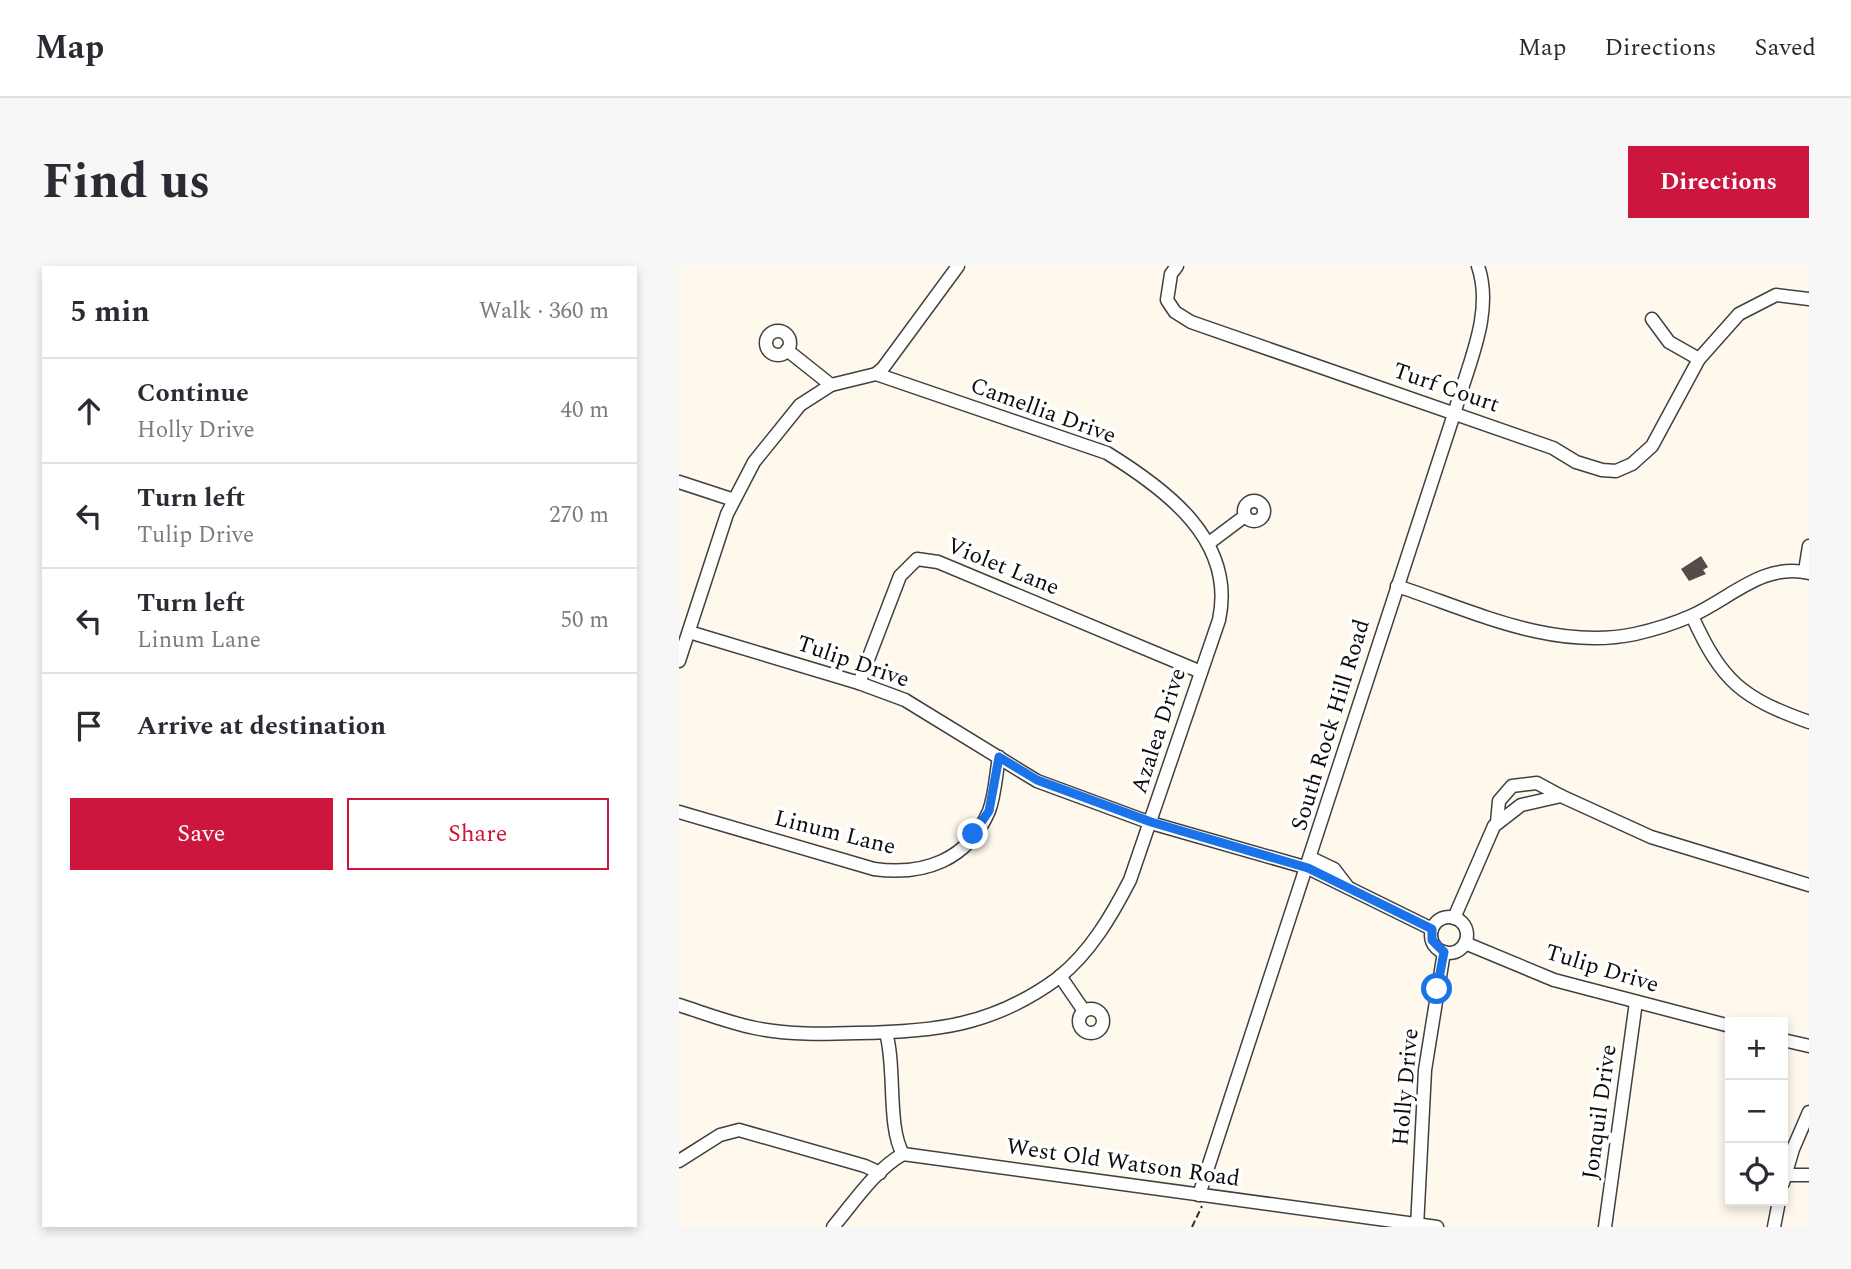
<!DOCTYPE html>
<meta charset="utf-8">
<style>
:root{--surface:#fff;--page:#f7f7f7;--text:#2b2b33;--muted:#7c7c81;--line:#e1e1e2;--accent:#cc163e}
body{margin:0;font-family:Spectral,serif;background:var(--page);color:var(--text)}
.controls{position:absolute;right:21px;bottom:21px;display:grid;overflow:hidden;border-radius:0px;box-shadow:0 4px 10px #0003}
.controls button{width:63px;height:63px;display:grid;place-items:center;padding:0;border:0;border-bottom:2px solid var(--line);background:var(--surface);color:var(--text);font:35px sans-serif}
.stop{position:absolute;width:21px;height:21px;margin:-16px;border:5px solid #1a73e8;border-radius:50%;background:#fff}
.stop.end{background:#1a73e8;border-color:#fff;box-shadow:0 2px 7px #0008}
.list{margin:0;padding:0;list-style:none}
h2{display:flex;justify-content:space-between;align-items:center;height:91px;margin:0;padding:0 28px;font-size:30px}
h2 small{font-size:23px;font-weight:400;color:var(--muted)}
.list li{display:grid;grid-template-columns:46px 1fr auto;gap:21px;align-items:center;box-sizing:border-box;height:105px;padding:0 28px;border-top:2px solid var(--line)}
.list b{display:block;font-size:26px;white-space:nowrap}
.list p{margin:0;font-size:23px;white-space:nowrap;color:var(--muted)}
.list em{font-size:23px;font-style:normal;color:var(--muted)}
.actions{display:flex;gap:14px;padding:21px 28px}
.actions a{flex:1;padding:16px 0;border:2px solid var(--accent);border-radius:0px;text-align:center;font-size:24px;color:var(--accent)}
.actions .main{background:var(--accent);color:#fff}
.icon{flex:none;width:38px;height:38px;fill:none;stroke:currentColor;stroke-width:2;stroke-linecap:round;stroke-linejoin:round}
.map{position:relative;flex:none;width:1130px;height:961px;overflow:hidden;border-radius:0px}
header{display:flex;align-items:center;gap:42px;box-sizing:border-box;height:98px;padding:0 35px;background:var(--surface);border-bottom:2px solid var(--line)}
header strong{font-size:33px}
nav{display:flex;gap:38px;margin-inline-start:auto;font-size:24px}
.intro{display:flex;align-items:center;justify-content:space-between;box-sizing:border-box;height:168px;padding:0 42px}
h1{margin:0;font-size:49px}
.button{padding:18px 32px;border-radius:0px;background:var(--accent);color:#fff;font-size:24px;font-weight:700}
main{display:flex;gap:42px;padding:0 42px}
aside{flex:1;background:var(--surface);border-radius:0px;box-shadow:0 4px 10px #0003}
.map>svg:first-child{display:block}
.building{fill:#574b48}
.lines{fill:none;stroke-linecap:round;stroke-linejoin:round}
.street-casing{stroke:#404040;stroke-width:15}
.path{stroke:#2f2f2f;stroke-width:2;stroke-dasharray:7 3.5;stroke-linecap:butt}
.street{stroke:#fff;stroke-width:12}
.route{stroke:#1a73e8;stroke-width:9}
.labels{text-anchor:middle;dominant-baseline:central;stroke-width:7;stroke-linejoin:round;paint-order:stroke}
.street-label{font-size:23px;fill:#0d0d0d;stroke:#fff}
</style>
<header>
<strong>Map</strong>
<nav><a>Map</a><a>Directions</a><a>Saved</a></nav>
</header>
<div class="intro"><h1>Find us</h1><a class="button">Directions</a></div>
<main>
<aside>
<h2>5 min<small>Walk · 360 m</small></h2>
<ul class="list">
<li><svg class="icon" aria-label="ahead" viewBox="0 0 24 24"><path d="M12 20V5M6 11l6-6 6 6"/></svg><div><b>Continue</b><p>Holly Drive</p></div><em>40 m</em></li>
<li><svg class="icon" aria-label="left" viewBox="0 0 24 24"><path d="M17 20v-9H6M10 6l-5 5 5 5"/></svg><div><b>Turn left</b><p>Tulip Drive</p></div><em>270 m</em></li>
<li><svg class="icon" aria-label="left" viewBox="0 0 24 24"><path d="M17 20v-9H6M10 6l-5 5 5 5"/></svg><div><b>Turn left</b><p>Linum Lane</p></div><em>50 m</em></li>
<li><svg class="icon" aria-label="arrive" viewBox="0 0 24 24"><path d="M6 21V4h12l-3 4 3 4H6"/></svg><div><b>Arrive at destination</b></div></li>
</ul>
<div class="actions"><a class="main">Save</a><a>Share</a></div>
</aside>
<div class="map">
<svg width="1130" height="961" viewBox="0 0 1130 961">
<rect width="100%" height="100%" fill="#fff8ed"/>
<polygon class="building" points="1022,290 1029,301 1024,304 1027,308 1010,315 1002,303"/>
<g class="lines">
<g class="street-casing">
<g id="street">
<polyline points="498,0 492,8 488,34 496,46 512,56 874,182 897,196 923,204 937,205 953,198 973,180 1020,93 1060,48 1097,29 1130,33"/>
<polyline points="973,53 990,76 1020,93"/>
<circle cx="99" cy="77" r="12"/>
<polyline points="108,84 152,119"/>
<polyline points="0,216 55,234"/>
<circle cx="575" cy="245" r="10"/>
<polyline points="530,277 566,250"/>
<polyline points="1126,305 1130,280"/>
<path d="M718 320C794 345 874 385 956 368 974 364 996 357 1012 350 1051 333 1084 296 1130 307"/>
<path d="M1013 350C1043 416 1063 432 1130 456"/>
<polyline points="10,366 180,417 226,434 358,515 472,557 629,602 753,663"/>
<polyline points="0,395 48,248 75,196 121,139 152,119 197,108 204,102 279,0"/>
<polyline points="180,417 221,310 238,293 259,296 522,406"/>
<path d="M0 546 195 603C245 610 289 594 310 545 316 529 317 508 320 491"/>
<polyline points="818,556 820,535 833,520 858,517 882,530"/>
<polyline points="632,592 655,603 668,620"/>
<circle cx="770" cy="669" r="18"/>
<polyline points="775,652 815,560 842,539 882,530 972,571 1130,619"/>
<polyline points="786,677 875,714 1051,760"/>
<polyline points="381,710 405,745"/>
<path d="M0 739C25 747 51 757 76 762 109 769 145 768 178 767 255 766 314 760 379 712 411 687 433 649 451 614L540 354C557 275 488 224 428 187L197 108"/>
<circle cx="412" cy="755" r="12"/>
<path d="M207 767C217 801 208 861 224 888"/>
<polyline points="1104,774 1130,780"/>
<polyline points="0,895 41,869 60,864 186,900 201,907"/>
<polyline points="1105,909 1130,909"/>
<polyline points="1104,917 1114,883 1130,846"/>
<path d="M520 929 776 145C789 98 815 47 799 0"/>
<path d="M154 961C175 936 196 904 224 888L758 961"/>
<polyline points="738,961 746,804 765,686"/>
<polyline points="926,961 957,736"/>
<polyline points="1095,961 1100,935"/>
</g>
</g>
<polyline class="path" points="513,961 523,940"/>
<use href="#street" class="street"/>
</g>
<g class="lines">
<polyline class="route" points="294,568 310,545 320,491 358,514 472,556 629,602 753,663 753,674 765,686 758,723"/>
</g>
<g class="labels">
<g class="street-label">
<text transform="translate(767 122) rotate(19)">Turf Court</text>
<text transform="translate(364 145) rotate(20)">Camellia Drive</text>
<text transform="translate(324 301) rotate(22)">Violet Lane</text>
<text transform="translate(174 396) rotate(19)">Tulip Drive</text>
<text transform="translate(652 459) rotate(-73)">South Rock Hill Road</text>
<text transform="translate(480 465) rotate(-72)">Azalea Drive</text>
<text transform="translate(156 567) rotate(14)">Linum Lane</text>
<text transform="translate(923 703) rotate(17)">Tulip Drive</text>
<text transform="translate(727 821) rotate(-85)">Holly Drive</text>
<text transform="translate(921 846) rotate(-82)">Jonquil Drive</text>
<text transform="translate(444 897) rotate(8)">West Old Watson Road</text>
</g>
</g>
</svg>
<div class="controls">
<button>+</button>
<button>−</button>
<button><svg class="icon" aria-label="locate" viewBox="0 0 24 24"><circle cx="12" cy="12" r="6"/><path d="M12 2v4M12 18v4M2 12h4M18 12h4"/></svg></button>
</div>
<div class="stop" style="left:758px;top:723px"></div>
<div class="stop end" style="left:294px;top:568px"></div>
</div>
</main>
